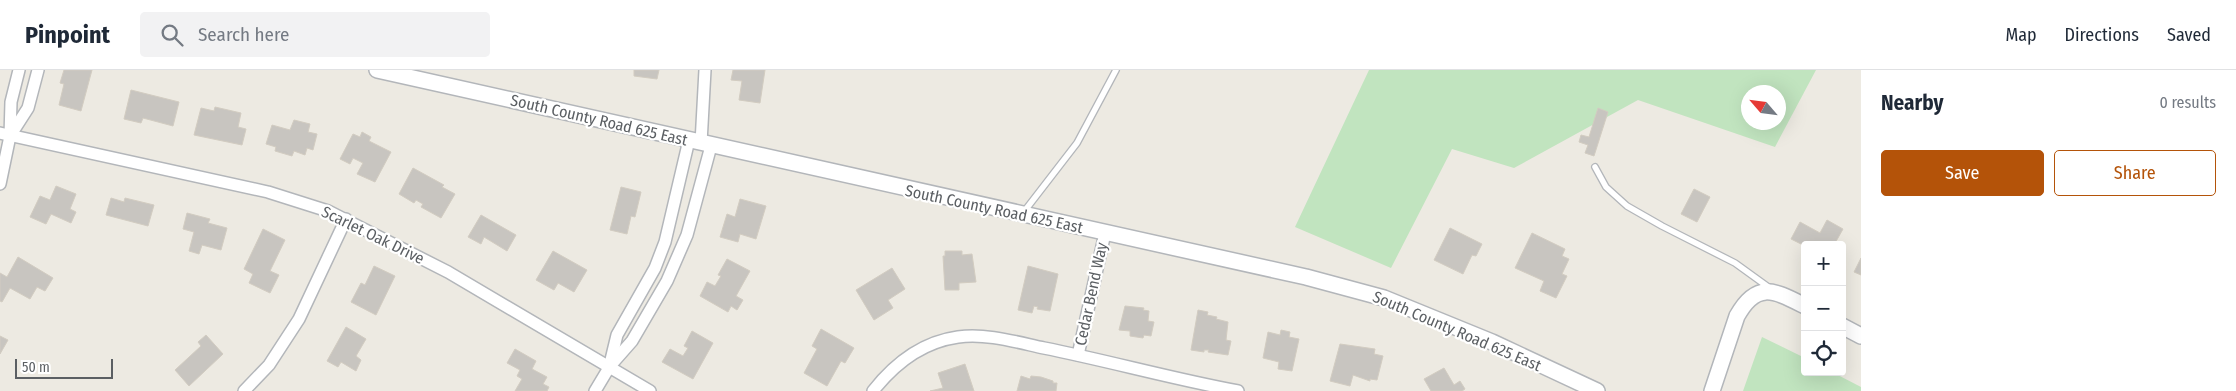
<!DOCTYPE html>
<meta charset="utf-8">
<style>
:root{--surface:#fff;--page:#f2f2f3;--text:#1f2937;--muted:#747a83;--line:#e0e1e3;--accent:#b45309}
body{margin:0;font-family:"Fira Sans Condensed",sans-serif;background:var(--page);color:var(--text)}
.controls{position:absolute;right:15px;bottom:15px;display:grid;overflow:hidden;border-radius:5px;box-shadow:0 5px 20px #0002}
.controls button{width:45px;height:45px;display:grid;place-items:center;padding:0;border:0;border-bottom:1px solid var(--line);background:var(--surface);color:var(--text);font:25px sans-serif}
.compass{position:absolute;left:1741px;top:15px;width:45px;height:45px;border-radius:50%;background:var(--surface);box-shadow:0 5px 20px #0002;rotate:298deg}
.scale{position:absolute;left:15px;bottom:12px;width:98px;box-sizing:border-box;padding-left:5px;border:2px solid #5b5f63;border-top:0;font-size:14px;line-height:18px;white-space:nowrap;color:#5b5f63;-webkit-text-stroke:4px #fff;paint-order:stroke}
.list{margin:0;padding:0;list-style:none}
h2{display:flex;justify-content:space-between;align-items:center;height:65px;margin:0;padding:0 20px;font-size:21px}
h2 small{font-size:16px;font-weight:400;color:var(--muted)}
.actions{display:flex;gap:10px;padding:15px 20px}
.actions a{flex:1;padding:11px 0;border:1px solid var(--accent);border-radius:5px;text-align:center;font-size:18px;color:var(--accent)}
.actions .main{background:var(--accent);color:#fff}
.icon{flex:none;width:28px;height:28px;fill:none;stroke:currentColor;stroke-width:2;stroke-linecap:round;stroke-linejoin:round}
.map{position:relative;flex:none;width:1861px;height:321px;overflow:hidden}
header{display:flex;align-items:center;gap:30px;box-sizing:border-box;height:70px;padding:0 25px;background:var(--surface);border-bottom:1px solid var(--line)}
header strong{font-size:24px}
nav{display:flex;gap:28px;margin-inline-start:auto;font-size:18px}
.search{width:350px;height:45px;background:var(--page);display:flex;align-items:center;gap:12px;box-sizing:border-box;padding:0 18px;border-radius:5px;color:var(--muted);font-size:19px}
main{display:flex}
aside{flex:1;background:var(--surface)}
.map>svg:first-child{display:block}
.green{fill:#c1e4bf;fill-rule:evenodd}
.building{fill:#c8c5c0;stroke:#d2ccc1}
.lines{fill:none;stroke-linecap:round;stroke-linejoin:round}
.service-casing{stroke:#b3b6ba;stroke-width:8}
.minor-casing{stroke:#b3b6ba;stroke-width:14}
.tertiary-casing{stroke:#b3b6ba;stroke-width:18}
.service{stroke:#fff;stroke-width:5.5}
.minor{stroke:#fff;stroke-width:11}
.tertiary{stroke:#fff;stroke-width:15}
.labels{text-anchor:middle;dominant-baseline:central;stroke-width:4.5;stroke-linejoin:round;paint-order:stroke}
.street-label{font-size:16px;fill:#5b5f63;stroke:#fff}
</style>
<header>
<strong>Pinpoint</strong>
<div class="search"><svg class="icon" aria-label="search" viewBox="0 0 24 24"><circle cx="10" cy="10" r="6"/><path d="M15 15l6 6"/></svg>Search here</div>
<nav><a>Map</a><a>Directions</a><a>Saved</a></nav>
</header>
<main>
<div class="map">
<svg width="1861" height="321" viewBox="0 0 1861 321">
<rect width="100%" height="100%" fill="#edeae2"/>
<g class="green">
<path d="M1369 0H1816L1775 77 1638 30 1514 98 1452 79 1391 198 1295 157ZM1748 22H1778V52H1748Z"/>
<polygon points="1762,267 1805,288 1805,302 1832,302 1861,317 1861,321 1743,321"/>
</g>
<g class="building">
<polygon points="64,0 92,0 81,41 59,35 64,14 60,13"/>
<polygon points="634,0 659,0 657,9 634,6"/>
<polygon points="733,0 765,0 760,33 739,30 742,11 731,10"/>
<polygon points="131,20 179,32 173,56 143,48 141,53 124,49"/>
<polygon points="215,37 241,43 238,57 246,59 242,75 194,65 201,38 214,41"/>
<polygon points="1598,38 1608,42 1594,86 1585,83 1588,75 1579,72 1581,65 1589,67"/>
<polygon points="294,50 310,54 308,62 317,64 313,80 307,78 305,85 294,81 292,86 275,81 276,77 266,74 272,55 290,60"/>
<polygon points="362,62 371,67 369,71 391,82 375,112 357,104 363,93 353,88 350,94 340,89 353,64 360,67"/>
<polygon points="413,98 444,115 442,117 455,124 441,148 421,137 423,134 416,130 414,133 399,124"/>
<polygon points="56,116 76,124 70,139 76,142 71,153 51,144 46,154 30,147 40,126 50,130"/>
<polygon points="621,117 641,122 635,147 631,146 627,164 610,160"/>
<polygon points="1694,119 1710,127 1697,152 1681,144"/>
<polygon points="111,128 124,132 125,128 154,135 148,156 106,145"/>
<polygon points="740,129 766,136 756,169 740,164 738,172 720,167 727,144 735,147"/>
<polygon points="187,143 210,149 208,153 227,158 221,180 202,175 199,184 189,181 194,162 183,159"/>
<polygon points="481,145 516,165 507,181 484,167 481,174 468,167"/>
<polygon points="1827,150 1843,159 1834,175 1805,176 1791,169 1800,152 1820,163"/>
<polygon points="1450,158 1482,174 1476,186 1472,185 1463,204 1434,190"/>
<polygon points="263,159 285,170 270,201 279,205 270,223 249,213 253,204 244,199"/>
<polygon points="1532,163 1565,179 1562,186 1569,189 1562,204 1567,206 1556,228 1540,221 1544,211 1515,198"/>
<polygon points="553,181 587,200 574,222 558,213 554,220 536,210"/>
<polygon points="945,181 962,181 962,185 972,184 976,212 959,213 959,220 945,220 943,186 945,186"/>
<polygon points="18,187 53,208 45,221 37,217 30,229 10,218 2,232 0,231 0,203 7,207"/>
<polygon points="1861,188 1861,205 1854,202"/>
<polygon points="727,189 750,201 736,226 743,230 737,240 731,236 728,242 700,226 707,212 715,216 721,206 718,205"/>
<polygon points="374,196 395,206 376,245 351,232 361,213 365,215"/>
<polygon points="1028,196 1058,204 1050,241 1037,239 1038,237 1034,236 1032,243 1018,240"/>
<polygon points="892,198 905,219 888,230 893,238 874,250 856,220"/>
<polygon points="1125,236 1144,238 1143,240 1149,241 1148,251 1154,252 1151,266 1144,265 1143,268 1130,266 1130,261 1119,260"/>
<polygon points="1198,240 1208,242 1207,245 1217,247 1216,249 1228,252 1226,270 1231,271 1228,285 1208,282 1209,280 1204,280 1204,282 1191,280"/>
<polygon points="346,257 366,269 356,286 361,290 356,301 341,292 338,297 327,291"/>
<polygon points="821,259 854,278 845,293 841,291 827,316 804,303 817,279 812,276"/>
<polygon points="1281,260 1290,262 1289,267 1299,269 1292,301 1278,299 1279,292 1263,288 1268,262 1280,265"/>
<polygon points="692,261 713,273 693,309 662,292 670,279 683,286 688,278 684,276"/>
<polygon points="206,265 223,284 189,316 175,300 201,276 198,272"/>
<polygon points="0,266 8,270 0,284"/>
<polygon points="1340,274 1375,279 1374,284 1383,286 1377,310 1370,309 1370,311 1353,305 1350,316 1330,311"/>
<polygon points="515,279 536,291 532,299 547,307 543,314 549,317 547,321 515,321 522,309 517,306 520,300 507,293"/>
<polygon points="965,294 974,321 930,321 943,318 938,303"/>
<polygon points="1444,298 1454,315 1460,311 1465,319 1462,321 1431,321 1424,309"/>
<polygon points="1021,306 1030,309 1031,306 1041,307 1053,311 1053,313 1057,313 1056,321 1017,321"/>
</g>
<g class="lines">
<g class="service-casing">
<g id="service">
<polyline points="1595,97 1606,117 1627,136 1662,156 1735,193 1771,219"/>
<polyline points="1023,143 1077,73 1116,0"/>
</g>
</g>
<g class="minor-casing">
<g id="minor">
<polyline points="0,63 268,122 328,141 448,202 650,321"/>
<polyline points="10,66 28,38 38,0"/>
<polyline points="701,73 705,0"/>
<polyline points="0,114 10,66 11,32 19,0"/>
<polyline points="1078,285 1105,163"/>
<polyline points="610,294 617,265 655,198 665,172 689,70"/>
<polyline points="244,321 269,295 299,249 346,149"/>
<polyline points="595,321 610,296 632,271 667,211 687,165 711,76"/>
<path d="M873 321C895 293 922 272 958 267 986 263 1016 272 1044 278 1109 291 1173 309 1238 321"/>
</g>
</g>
<g class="tertiary-casing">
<g id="tertiary">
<polyline points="377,0 1306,207 1384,228 1492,272 1597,321"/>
<polyline points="1842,256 1861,266"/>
<path d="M1712 321 1737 246C1757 210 1775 221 1805 236"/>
</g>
</g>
<use href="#service" class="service"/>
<use href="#minor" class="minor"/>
<use href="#tertiary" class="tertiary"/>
</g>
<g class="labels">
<g class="street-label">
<text transform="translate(599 50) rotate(13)">South County Road 625 East</text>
<text transform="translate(994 139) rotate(12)">South County Road 625 East</text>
<text transform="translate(373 165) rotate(26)">Scarlet Oak Drive</text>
<text transform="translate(1091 224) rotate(-78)">Cedar Bend Way</text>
<text transform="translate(1457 261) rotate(23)">South County Road 625 East</text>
</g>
</g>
</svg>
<div class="controls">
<button>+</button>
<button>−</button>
<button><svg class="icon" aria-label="locate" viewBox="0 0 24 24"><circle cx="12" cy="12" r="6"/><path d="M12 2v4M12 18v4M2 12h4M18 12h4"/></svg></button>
</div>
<svg class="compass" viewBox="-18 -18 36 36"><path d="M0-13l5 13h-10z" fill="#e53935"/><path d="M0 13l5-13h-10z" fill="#747a83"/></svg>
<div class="scale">50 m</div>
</div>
<aside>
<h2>Nearby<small>0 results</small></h2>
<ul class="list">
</ul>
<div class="actions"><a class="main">Save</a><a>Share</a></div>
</aside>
</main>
